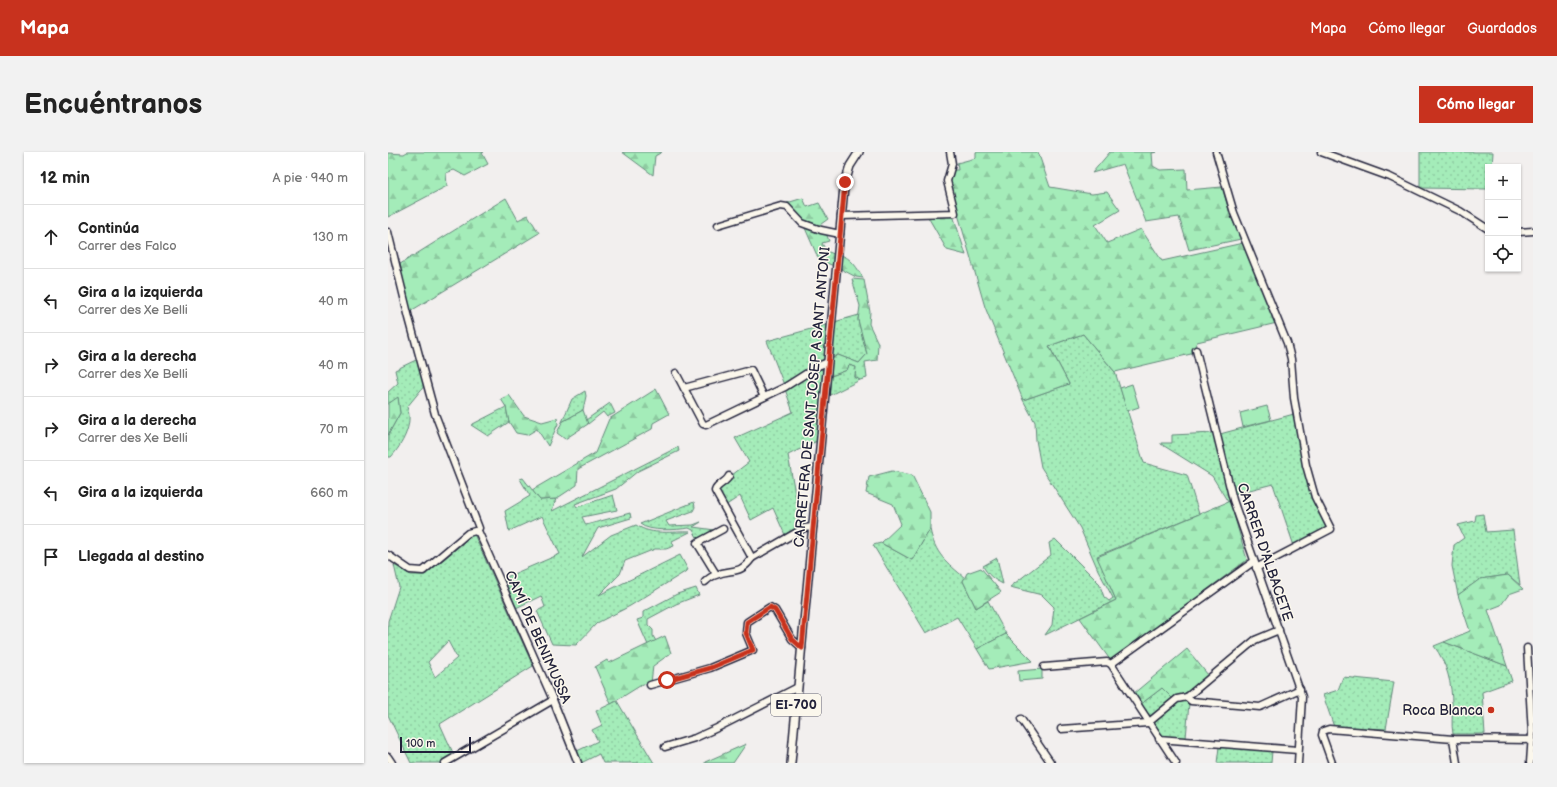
<!DOCTYPE html>
<html lang="es">
<meta charset="utf-8">
<style>
:root{--surface:#fff;--page:#f2f2f2;--text:#222;--muted:#767676;--line:#e0e0e0;--accent:#c8321e}
body{margin:0;font-family:"Balsamiq Sans",sans-serif;background:var(--page);color:var(--text)}
.controls{position:absolute;right:12px;top:12px;display:grid;overflow:hidden;border-radius:0px;box-shadow:0 1px 3px #0004}
.controls button{width:36px;height:36px;display:grid;place-items:center;padding:0;border:0;border-bottom:1px solid var(--line);background:var(--surface);color:var(--text);font:20px sans-serif}
.scale{position:absolute;left:12px;bottom:10px;width:71px;box-sizing:border-box;padding-left:4px;border:2px solid #22223b;border-top:0;font-size:11px;line-height:14px;white-space:nowrap;color:#22223b;-webkit-text-stroke:3px #fbf7ec;paint-order:stroke}
.stop{position:absolute;width:12px;height:12px;margin:-9px;border:3px solid #c8321e;border-radius:50%;background:#fff}
.stop.end{background:#c8321e;border-color:#fff;box-shadow:0 1px 4px #0008}
.list{margin:0;padding:0;list-style:none}
h2{display:flex;justify-content:space-between;align-items:center;height:52px;margin:0;padding:0 16px;font-size:17px}
h2 small{font-size:13px;font-weight:400;color:var(--muted)}
.list li{display:grid;grid-template-columns:26px 1fr auto;gap:12px;align-items:center;box-sizing:border-box;height:64px;padding:0 16px;border-top:1px solid var(--line)}
.list b{display:block;font-size:15px;white-space:nowrap}
.list p{margin:0;font-size:13px;white-space:nowrap;color:var(--muted)}
.list em{font-size:13px;font-style:normal;color:var(--muted)}
.icon{flex:none;width:22px;height:22px;fill:none;stroke:currentColor;stroke-width:2;stroke-linecap:round;stroke-linejoin:round}
.map{position:relative;flex:none;width:1145px;height:611px;overflow:hidden;border-radius:0px}
header{display:flex;align-items:center;gap:24px;box-sizing:border-box;height:56px;padding:0 20px;background:var(--accent);color:#fff}
header strong{font-size:19px}
nav{display:flex;gap:22px;margin-inline-start:auto;font-size:14px}
.intro{display:flex;align-items:center;justify-content:space-between;box-sizing:border-box;height:96px;padding:0 24px}
h1{margin:0;font-size:28px}
.button{padding:10px 18px;border-radius:0px;background:var(--accent);color:#fff;font-size:14px;font-weight:700}
main{display:flex;gap:24px;padding:0 24px}
aside{flex:1;background:var(--surface);border-radius:0px;box-shadow:0 1px 3px #0004}
.map>svg:first-child{display:block}
.grass{fill:url(#grass-dots);stroke:#63877a;fill-rule:evenodd}
.forest{fill:url(#forest-firs);stroke:#63877a}
.pitch{fill:#a4ecb9;stroke:#63877a}
.lines{fill:none;stroke-linecap:round;stroke-linejoin:round}
.minor-casing{stroke:#22223b;stroke-width:9}
.major-casing{stroke:#22223b;stroke-width:10}
.minor{stroke:#fbf7ec;stroke-width:6}
.major{stroke:#fbf7ec;stroke-width:7}
.route{stroke:#c8321e;stroke-width:5}
.poi-dot{fill:#c8321e;stroke:#fbf7ec;stroke-width:1.5}
.labels{text-anchor:middle;dominant-baseline:central;stroke-width:3;stroke-linejoin:round;paint-order:stroke}
.shield{fill:#fbf7ec;stroke:#636270;stroke-width:1}
.shield-label{font-size:13px;font-weight:bold;fill:#22223b}
.street-label{font-size:14px;fill:#22223b;stroke:#fbf7ec}
.poi-label{font-size:14px;fill:#22223b;stroke:#fbf7ec;text-anchor:end}
</style>
<header>
<strong>Mapa</strong>
<nav><a>Mapa</a><a>Cómo llegar</a><a>Guardados</a></nav>
</header>
<div class="intro"><h1>Encuéntranos</h1><a class="button">Cómo llegar</a></div>
<main>
<aside>
<h2>12 min<small>A pie · 940 m</small></h2>
<ul class="list">
<li><svg class="icon" aria-label="ahead" viewBox="0 0 24 24"><path d="M12 20V5M6 11l6-6 6 6"/></svg><div><b>Continúa</b><p>Carrer des Falco</p></div><em>130 m</em></li>
<li><svg class="icon" aria-label="left" viewBox="0 0 24 24"><path d="M17 20v-9H6M10 6l-5 5 5 5"/></svg><div><b>Gira a la izquierda</b><p>Carrer des Xe Belli</p></div><em>40 m</em></li>
<li><svg class="icon" aria-label="right" viewBox="0 0 24 24"><path d="M7 20v-9h11M14 6l5 5-5 5"/></svg><div><b>Gira a la derecha</b><p>Carrer des Xe Belli</p></div><em>40 m</em></li>
<li><svg class="icon" aria-label="right" viewBox="0 0 24 24"><path d="M7 20v-9h11M14 6l5 5-5 5"/></svg><div><b>Gira a la derecha</b><p>Carrer des Xe Belli</p></div><em>70 m</em></li>
<li><svg class="icon" aria-label="left" viewBox="0 0 24 24"><path d="M17 20v-9H6M10 6l-5 5 5 5"/></svg><div><b>Gira a la izquierda</b></div><em>660 m</em></li>
<li><svg class="icon" aria-label="arrive" viewBox="0 0 24 24"><path d="M6 21V4h12l-3 4 3 4H6"/></svg><div><b>Llegada al destino</b></div></li>
</ul>
</aside>
<div class="map">
<svg width="1145" height="611" viewBox="0 0 1145 611">
<defs>
<pattern id="grass-dots" width="8" height="8" patternUnits="userSpaceOnUse"><rect width="8" height="8" fill="#a4ecb9"/><path d="M2 2h.1M6 6h.1" fill="none" stroke="#8dcaa0" stroke-width="1.8" stroke-linecap="round"/></pattern>
<pattern id="forest-firs" width="22" height="20" patternUnits="userSpaceOnUse"><rect width="22" height="20" fill="#a4ecb9"/><path d="M5 1l3.5 6h-7zM16 11l3.5 6h-7z" fill="#8dcaa0"/></pattern>
</defs>
<rect width="100%" height="100%" fill="#f2efee"/>
<filter id="ink" filterUnits="userSpaceOnUse"><feTurbulence type="fractalNoise" baseFrequency=".025" numOctaves="2"/><feDisplacementMap in="SourceGraphic" scale="8" xChannelSelector="R" yChannelSelector="G"/><feConvolveMatrix kernelMatrix="1 2 1 2 8 2 1 2 1" color-interpolation-filters="sRGB"/></filter>
<g filter="url(#ink)">
<g class="grass">
<polygon points="1032,0 1105,0 1104,15 1100,15 1100,37 1032,36"/>
<polygon points="471,163 470,168 479,202 471,211 450,203 443,207 446,170"/>
<polygon points="441,172 438,207 396,233 379,189"/>
<polygon points="695,182 727,220 756,311 799,323 811,362 709,404 728,448 657,483 664,473 666,455 654,443 622,435 663,403 661,391 667,387 711,431 716,445 721,449 725,446 710,418 692,376 653,315 648,288 647,270 635,248 681,232 661,194"/>
<path d="M30 207 37 233 19 255C26 272 14 293 3 305H0V283L12 261 10 246 0 252V240L10 231 7 218Z"/>
<polygon points="461,213 468,215 467,225 472,228 440,244 443,224 459,218"/>
<polygon points="436,215 429,289 400,303 413,374 397,383 385,356 363,368 352,344 337,354 329,338 345,327 344,323 361,310 347,286 405,260 397,237"/>
<polygon points="197,239 198,244 195,258 174,270 184,247"/>
<polygon points="222,251 227,261 219,265 215,260 200,272 198,268"/>
<polygon points="118,255 121,270 100,284 83,273"/>
<polygon points="906,262 926,350 939,377 906,394 885,332 846,342 832,282"/>
<polygon points="826,281 842,349 840,350 824,324 773,292 773,291 784,291 784,283"/>
<path d="M290 295 291 299 250 319 228 337 187 352 189 355 225 343 229 358 194 365 198 373 242 361 243 366 210 376 194 405 223 383 248 373C264 384 285 379 302 380L284 389 286 394 278 397H267L237 409 232 422 211 443 292 403 300 418 242 454 209 471 188 493 164 492 149 459 157 455 153 444 128 456 116 426 172 402 154 364 121 379 117 359 142 344 132 327 135 326 152 348 168 347 164 359Z"/>
<path d="M306 350 307 355 305 359 278 369 281 374 305 373 313 370 305 375 327 378 310 387 305 378 301 376C289 378 261 380 252 372Z"/>
<polygon points="1095,362 1098,380 1125,378 1132,433 1120,423 1093,427 1070,443 1064,414 1066,393 1076,386 1070,373 1087,369 1088,363"/>
<path d="M542 377C547 402 558 410 577 426L575 429 588 456 600 449 618 482 589 497 569 465 538 481 485 393 493 391 524 408Z"/>
<path d="M86 382 145 514 52 572 66 603 54 611H23L0 563V469L11 435 6 413 23 423H37ZM60 489 69 506 47 525 40 510Z"/>
<path d="M609 406 615 432C606 428 599 422 595 414Z"/>
<polygon points="308,436 311,443 288,452 260,467 260,473 265,478 265,484 268,489 260,493 249,468 255,466 255,460 289,442"/>
<path d="M1056 490 1119 514 1124 529 1094 540 1097 582H1065C1063 572 1065 563 1064 553 1064 532 1059 511 1046 494Z"/>
<polygon points="955,525 1006,530 998,577 946,575 935,543 950,538"/>
<polygon points="774,536 785,547 762,566 753,552"/>
<polygon points="795,547 801,551 798,586 773,584 764,570 790,549"/>
<polygon points="229,549 266,611 215,611 211,602 193,611 189,599 210,589 204,578 214,573 208,559"/>
<polygon points="831,595 884,599 883,611 829,611"/>
</g>
<g class="forest">
<polygon points="19,0 96,0 94,1 100,12 77,24 66,18 58,21 59,34 0,65 0,1 16,2"/>
<polygon points="234,0 274,0 267,4 265,23"/>
<polygon points="588,0 650,0 662,35 704,42 719,40 732,58 707,73 719,91 753,77 774,109 855,91 889,171 809,190 803,202 727,220 695,182 661,194 681,232 635,248 597,155 561,31 566,18 570,18 569,11 588,6"/>
<polygon points="722,0 769,0 764,1 765,14 772,18 798,17 799,38 834,35 843,65 853,87 801,98 791,65 758,70 735,12 704,21"/>
<polygon points="118,46 130,68 140,63 151,81 21,160 9,114"/>
<polygon points="415,46 419,55 431,51 440,67 429,75 416,71 399,51"/>
<polygon points="565,63 578,103 559,98 540,65"/>
<polygon points="417,76 438,81 441,89 434,91 438,99 446,102 446,114 431,108"/>
<path d="M452 103C463 105 470 117 475 126L468 125 453 117 451 115Z"/>
<polygon points="464,127 476,128 482,160 481,172 490,191 489,208 477,210 479,226 472,228 467,225 468,215 461,213 459,218 443,224 443,207 450,203 471,211 479,202 470,168 472,154"/>
<polygon points="268,237 281,262 265,271 264,277 190,317 189,333 168,347 152,348 144,338 207,301 221,267"/>
<polygon points="121,243 136,264 154,270 169,266 170,272 160,294 149,277 139,283 128,281 121,270 118,255 113,247"/>
<polygon points="10,245 12,261 0,283 0,252"/>
<polygon points="195,258 200,272 177,287 169,281 174,270"/>
<polygon points="504,319 524,323 542,360 542,377 524,408 493,391 513,372 505,352 478,341 481,325"/>
<polygon points="842,349 859,408 723,509 692,466 728,448 709,405"/>
<polygon points="593,416 613,440 588,456 575,429 579,421"/>
<polygon points="1120,423 1135,437 1121,442 1113,453 1100,458 1119,514 1056,490 1082,479 1070,443 1092,427"/>
<polygon points="618,482 645,509 601,517 589,497"/>
<polygon points="277,484 283,501 265,514 263,531 255,532 223,552 207,515 219,508 221,511"/>
<polygon points="799,497 820,523 804,538 785,547 774,536 753,552 745,542"/>
<polygon points="358,592 345,611 317,611 317,610"/>
</g>
<g class="pitch">
<polygon points="744,232 751,255 739,259 732,236"/>
<polygon points="879,254 883,268 855,275 852,261"/>
<polygon points="654,517 654,527 631,529 630,519"/>
</g>
<g class="lines">
<g class="minor-casing">
<g id="minor">
<polyline points="828,0 846,61 899,191 903,207 906,246 918,313 927,345 943,377 868,416"/>
<polyline points="933,0 1002,25 1072,59 1100,77"/>
<polyline points="453,64 567,61 559,29 564,12 562,0"/>
<polyline points="330,73 393,54 399,55 414,71 433,78 452,82"/>
<polyline points="0,80 21,166 47,262 91,376 89,380"/>
<polyline points="1130,80 1145,79"/>
<polyline points="808,198 845,348 914,545 910,611"/>
<polyline points="288,221 315,272 318,273 397,235 430,214 440,210"/>
<polyline points="296,236 363,218 376,245"/>
<polyline points="0,403 22,418 35,419 80,381 87,379 91,381 165,548 190,611"/>
<polyline points="364,406 416,376 425,375"/>
<polyline points="328,422 309,391 335,377"/>
<path d="M317 430C320 427 324 424 328 423 344 416 351 424 364 406L327 339C329 332 338 331 341 324"/>
<polyline points="891,478 867,488 799,545 803,549 872,555 912,537"/>
<polyline points="1139,496 1144,582 1142,611"/>
<polyline points="723,512 788,611"/>
<polyline points="656,515 719,510 723,512 865,410"/>
<polyline points="262,533 322,516 365,498 358,481 359,470 382,455 387,458 404,487 414,496"/>
<polyline points="633,567 663,611"/>
<polyline points="673,577 760,571 789,547 799,545"/>
<polyline points="771,587 910,598"/>
<polyline points="1065,587 1069,611"/>
<polyline points="277,595 307,586 329,576 410,535"/>
<polyline points="0,605 4,611"/>
<polyline points="57,611 165,548"/>
<polyline points="944,611 934,583 935,579 941,577 1065,587 1144,588"/>
</g>
</g>
<g class="major-casing">
<polyline id="major" points="403,611 456,35 462,14 471,0"/>
</g>
<use href="#minor" class="minor"/>
<use href="#major" class="major"/>
</g>
</g>
<g class="lines" filter="url(#ink)">
<polyline class="route" points="279,528 322,516 365,498 358,481 359,470 382,455 387,458 404,487 414,496 457,30"/>
</g>
<circle class="poi-dot" cx="1103" cy="558" r="4"/>
<g class="labels">
<rect class="shield" x="383" y="542" width="50" height="22" rx="3"/>
<g class="shield-label">
<text x="408" y="553">EI-700</text>
</g>
<g class="street-label">
<text transform="translate(424 245) rotate(-85)">CARRETERA DE SANT JOSEP A SANT ANTONI</text>
<text transform="translate(877 400) rotate(71)">CARRER D'ALBACETE</text>
<text transform="translate(150 485) rotate(66)">CAMÍ DE BENIMUSSA</text>
</g>
<g class="poi-label">
<text x="1095" y="558">Roca Blanca</text>
</g>
</g>
</svg>
<div class="controls">
<button>+</button>
<button>−</button>
<button><svg class="icon" aria-label="locate" viewBox="0 0 24 24"><circle cx="12" cy="12" r="6"/><path d="M12 2v4M12 18v4M2 12h4M18 12h4"/></svg></button>
</div>
<div class="scale">100 m</div>
<div class="stop" style="left:279px;top:528px"></div>
<div class="stop end" style="left:457px;top:30px"></div>
</div>
</main>
